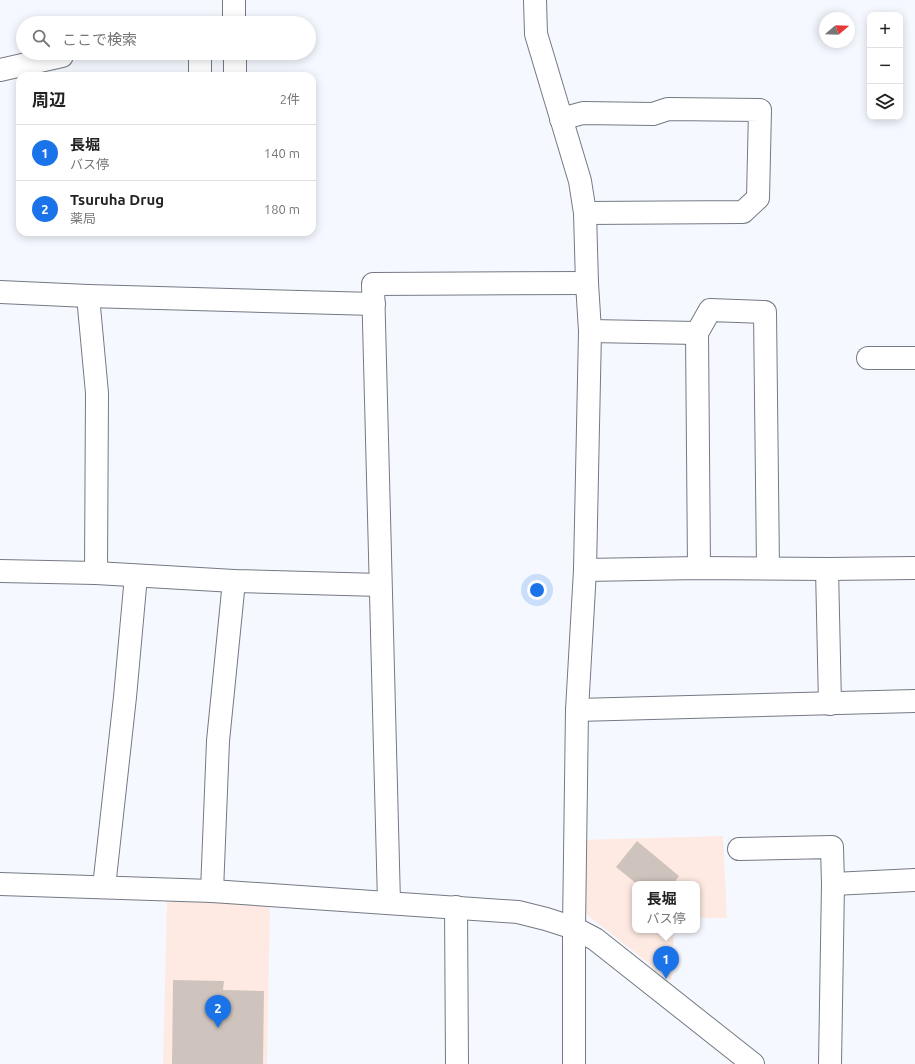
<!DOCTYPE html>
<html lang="ja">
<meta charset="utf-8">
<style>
:root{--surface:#fff;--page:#f2f2f2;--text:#222;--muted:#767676;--line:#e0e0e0;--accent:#1a73e8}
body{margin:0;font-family:Ubuntu,"Noto Sans JP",sans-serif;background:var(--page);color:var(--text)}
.controls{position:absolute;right:12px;top:12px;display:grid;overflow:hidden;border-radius:8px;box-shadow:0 2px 10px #0003}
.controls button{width:36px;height:36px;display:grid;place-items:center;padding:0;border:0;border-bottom:1px solid var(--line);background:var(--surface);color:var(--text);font:20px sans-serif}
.compass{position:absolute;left:819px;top:12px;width:36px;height:36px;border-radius:50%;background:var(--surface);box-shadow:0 2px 10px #0003;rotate:71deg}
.you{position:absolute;left:537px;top:590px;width:14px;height:14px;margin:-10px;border:3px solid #fff;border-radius:50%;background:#1a73e8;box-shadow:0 0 0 6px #1a73e833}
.badge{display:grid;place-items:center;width:26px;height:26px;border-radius:50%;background:var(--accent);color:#fff;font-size:13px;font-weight:700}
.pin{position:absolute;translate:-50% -33px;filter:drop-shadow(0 1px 2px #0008)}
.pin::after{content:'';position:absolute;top:21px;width:14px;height:12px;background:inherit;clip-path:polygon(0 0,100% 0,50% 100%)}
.popup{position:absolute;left:632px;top:881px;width:68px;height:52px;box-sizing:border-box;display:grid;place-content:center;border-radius:8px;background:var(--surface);filter:drop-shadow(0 1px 3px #0005);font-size:13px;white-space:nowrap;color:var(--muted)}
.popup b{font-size:15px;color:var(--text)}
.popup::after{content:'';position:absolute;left:50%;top:100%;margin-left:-8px;border:8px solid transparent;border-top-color:var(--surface)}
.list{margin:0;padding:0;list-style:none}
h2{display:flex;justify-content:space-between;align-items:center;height:52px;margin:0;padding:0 16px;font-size:17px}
h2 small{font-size:13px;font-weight:400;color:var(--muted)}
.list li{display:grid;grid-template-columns:26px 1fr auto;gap:12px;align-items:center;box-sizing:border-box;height:56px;padding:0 16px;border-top:1px solid var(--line)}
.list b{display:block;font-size:15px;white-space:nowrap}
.list p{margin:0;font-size:13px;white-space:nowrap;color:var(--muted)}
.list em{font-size:13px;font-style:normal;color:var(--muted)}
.icon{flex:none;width:22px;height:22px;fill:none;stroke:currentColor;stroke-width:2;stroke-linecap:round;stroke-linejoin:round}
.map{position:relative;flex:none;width:915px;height:1064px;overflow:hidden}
.search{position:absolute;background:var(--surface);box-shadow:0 2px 10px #0003;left:16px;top:16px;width:300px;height:44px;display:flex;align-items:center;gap:10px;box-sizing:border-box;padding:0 14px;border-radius:22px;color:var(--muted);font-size:15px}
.panel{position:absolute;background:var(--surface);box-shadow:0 2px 10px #0003;left:16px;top:72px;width:300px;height:164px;border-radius:12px}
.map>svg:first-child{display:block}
.commercial{fill:#feeae2}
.building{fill:#cfc4bd}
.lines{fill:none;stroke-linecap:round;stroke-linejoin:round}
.minor-casing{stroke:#747983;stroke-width:24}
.minor{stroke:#fff;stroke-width:22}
</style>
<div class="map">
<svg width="915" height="1064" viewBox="0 0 915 1064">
<rect width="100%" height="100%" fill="#f5f9ff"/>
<g class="commercial">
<polygon points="723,836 727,918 697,918 697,884 635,884 635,930 674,930 671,981 586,914 579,902 580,840"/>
<polygon points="167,901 243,904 270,908 267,1064 163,1064"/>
</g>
<g class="building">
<polygon points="637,841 679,876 673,884 637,884 616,867"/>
<polygon points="173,980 224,981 223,990 264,991 263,1064 172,1064"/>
</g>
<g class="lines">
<g class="minor-casing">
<g id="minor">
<polyline points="234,0 234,23"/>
<polyline points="535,0 536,34 580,181 585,213 587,283 590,331 585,570 577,710 574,928 574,1064"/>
<polyline points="200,53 200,76"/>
<polyline points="235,53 235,76"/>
<polyline points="0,70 62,56"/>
<polyline points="561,119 583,113 653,114 668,109 760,110 758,198 743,212 585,213"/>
<polyline points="0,292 88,296 374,304"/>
<polyline points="88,296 97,393 96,573"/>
<polyline points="590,331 697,333"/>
<polyline points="868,358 915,358"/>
<polyline points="699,568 697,333 710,310 765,312 768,568"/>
<polyline points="827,569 830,704"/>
<polyline points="585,570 699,568 827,569 915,568"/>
<polyline points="0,571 96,573 234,581 380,585"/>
<polyline points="577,710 915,701"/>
<polyline points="739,849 832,847 833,884 830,1064"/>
<polyline points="0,884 212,891 518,912 546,919 574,928 595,939 753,1064"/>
<polyline points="833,884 915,880"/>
<polyline points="104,887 125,697 136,576"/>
<polyline points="212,891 218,741 234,581"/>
<polyline points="389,903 373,284 587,283"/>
<polyline points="456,907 457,1064"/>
</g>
</g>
<use href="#minor" class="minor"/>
</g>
</svg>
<div class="controls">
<button>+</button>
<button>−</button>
<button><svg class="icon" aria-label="layers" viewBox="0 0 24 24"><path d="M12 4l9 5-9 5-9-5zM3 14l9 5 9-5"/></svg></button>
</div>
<svg class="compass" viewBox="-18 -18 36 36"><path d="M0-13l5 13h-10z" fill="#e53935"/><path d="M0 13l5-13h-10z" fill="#767676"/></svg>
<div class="you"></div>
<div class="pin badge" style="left:666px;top:979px">1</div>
<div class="popup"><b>長堀</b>バス停</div>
<div class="pin badge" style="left:218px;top:1028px">2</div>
<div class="search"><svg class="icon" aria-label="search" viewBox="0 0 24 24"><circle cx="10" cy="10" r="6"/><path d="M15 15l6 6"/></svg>ここで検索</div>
<section class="panel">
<h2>周辺<small>2件</small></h2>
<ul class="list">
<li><span class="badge">1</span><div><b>長堀</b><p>バス停</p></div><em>140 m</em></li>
<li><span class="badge">2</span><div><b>Tsuruha Drug</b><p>薬局</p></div><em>180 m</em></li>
</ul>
</section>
</div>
